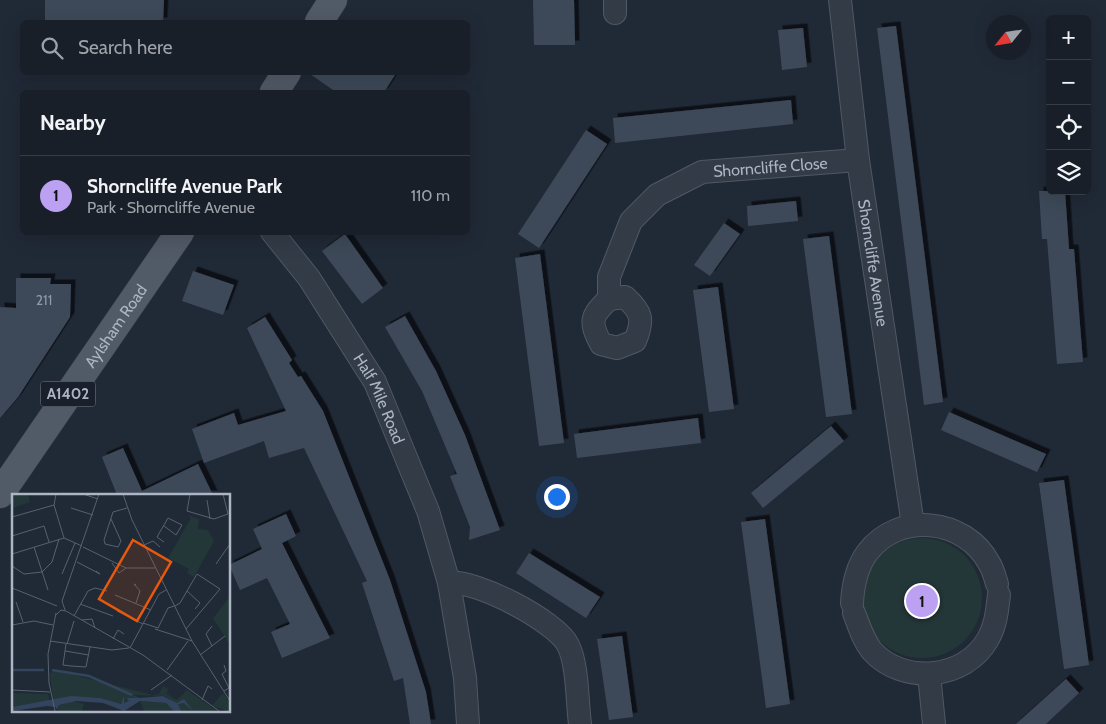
<!DOCTYPE html>
<meta charset="utf-8">
<style>
:root{--surface:#181f28;--page:#212730;--text:#f1f3f6;--muted:#9fa2a8;--line:#363d45;--accent:#bca0f2}
body{margin:0;font-family:Cabin,sans-serif;background:var(--page);color:var(--text)}
.controls{position:absolute;right:15px;top:15px;display:grid;overflow:hidden;border-radius:8px;box-shadow:0 5px 20px #0002}
.controls button{width:45px;height:45px;display:grid;place-items:center;padding:0;border:0;border-bottom:1px solid var(--line);background:var(--surface);color:var(--text);font:25px sans-serif}
.compass{position:absolute;left:986px;top:15px;width:45px;height:45px;border-radius:50%;background:var(--surface);box-shadow:0 5px 20px #0002;rotate:240deg}
.you{position:absolute;left:556px;top:496px;width:18px;height:18px;margin:-12px;border:4px solid #fff;border-radius:50%;background:#1a73e8;box-shadow:0 0 0 8px #1a73e833}
.badge{display:grid;place-items:center;width:32px;height:32px;border-radius:50%;background:var(--accent);color:#111;font-size:16px;font-weight:700}
.pin{position:absolute;translate:-50% -50%;border:2px solid #fff;box-shadow:0 1px 5px #0006}
.list{margin:0;padding:0;list-style:none}
h2{display:flex;justify-content:space-between;align-items:center;height:65px;margin:0;padding:0 20px;font-size:21px}
h2 small{font-size:16px;font-weight:400;color:var(--muted)}
.list li{display:grid;grid-template-columns:32px 1fr auto;gap:15px;align-items:center;box-sizing:border-box;height:80px;padding:0 20px;border-top:1px solid var(--line)}
.list b{display:block;font-size:19px;white-space:nowrap}
.list p{margin:0;font-size:16px;white-space:nowrap;color:var(--muted)}
.list em{font-size:16px;font-style:normal;color:var(--muted)}
.icon{flex:none;width:28px;height:28px;fill:none;stroke:currentColor;stroke-width:2;stroke-linecap:round;stroke-linejoin:round}
.map{position:relative;flex:none;width:1106px;height:724px;overflow:hidden}
.search{position:absolute;background:var(--surface);box-shadow:0 5px 20px #0002;left:20px;top:20px;width:450px;height:55px;display:flex;align-items:center;gap:12px;box-sizing:border-box;padding:0 18px;border-radius:8px;color:var(--muted);font-size:19px}
.panel{position:absolute;background:var(--surface);box-shadow:0 5px 20px #0002;left:20px;top:90px;width:450px;height:145px;border-radius:8px}
.map>svg:first-child{display:block}
.green{fill:#233638}
.building{fill:#3e4959;filter:url(#shadow)}
.lines{fill:none;stroke-linecap:round;stroke-linejoin:round}
.street-casing{stroke:#515865;stroke-width:24}
.primary-casing{stroke:#3d4450;stroke-width:29}
.street{stroke:#333b47;stroke-width:22}
.primary{stroke:#515a67;stroke-width:28}
.labels{text-anchor:middle;dominant-baseline:central;stroke-width:4;stroke-linejoin:round;paint-order:stroke}
.number-label{font-size:14px;fill:#919aa9}
.shield{fill:#19202b;stroke:#818896;stroke-width:1}
.shield-label{font-size:15px;font-weight:bold;fill:#adb5c4}
.street-label{font-size:16px;fill:#adb5c4;stroke:#19202b}
.inset-river{fill:none;stroke:#33445e;stroke-width:2.5}
.inset-road{fill:none;stroke:#58616f;stroke-width:1}
.view{fill:#e8590c;fill-opacity:0.15;stroke:#e8590c;stroke-width:2.5}
.inset-edge{fill:none;stroke:#adb5c4;stroke-width:2.5}
</style>
<div class="map">
<svg width="1106" height="724" viewBox="0 0 1106 724">
<defs>
<filter id="shadow"><feDropShadow dx="4.5" dy="-4.5" stdDeviation="0" flood-color="#0009"/></filter>
</defs>
<rect width="100%" height="100%" fill="#202936"/>
<circle class="green" cx="922" cy="598" r="60"/>
<g class="building">
<polygon points="45,0 164,0 163,22 45,22"/>
<polygon points="533,0 574,0 575,45 534,45"/>
<polygon points="896,26 943,402 924,405 877,28"/>
<polygon points="803,28 807,67 782,70 778,30"/>
<polygon points="307,72 397,72 384,92 336,92"/>
<polygon points="791,100 793,124 615,143 613,118"/>
<polygon points="586,130 607,144 539,248 518,234"/>
<polygon points="1039,191 1065,191 1069,249 1074,249 1083,362 1057,364 1047,239 1042,239"/>
<polygon points="796,201 798,221 748,226 747,206"/>
<polygon points="724,223 740,234 710,276 694,265"/>
<polygon points="345,234 383,288 362,304 322,251"/>
<polygon points="829,236 852,414 826,417 803,239"/>
<polygon points="540,254 564,443 539,446 515,258"/>
<polygon points="193,271 234,285 223,315 182,301"/>
<polygon points="16,278 51,278 50,284 71,284 70,317 18,397 0,418 0,307 16,308"/>
<polygon points="718,287 734,409 709,412 693,290"/>
<polygon points="405,316 436,371 465,435 500,530 469,540 470,527 450,476 457,474 422,391 385,327"/>
<polygon points="265,317 292,360 289,363 298,377 301,376 323,411 390,580 426,692 431,724 410,724 403,678 394,681 362,583 367,581 304,448 269,458 264,441 204,463 192,429 234,413 238,425 286,411 247,328"/>
<polygon points="949,412 1046,454 1037,472 941,430"/>
<polygon points="698,418 701,443 577,458 574,434"/>
<polygon points="831,426 844,441 763,508 751,493"/>
<polygon points="123,448 142,491 198,464 213,495 117,495 102,457"/>
<polygon points="1064,480 1089,665 1064,669 1039,483"/>
<polygon points="286,514 296,536 282,543 330,638 282,658 271,632 290,624 267,578 240,590 229,565 262,549 253,529"/>
<polygon points="765,519 790,704 766,708 741,522"/>
<polygon points="529,553 600,597 586,618 516,573"/>
<polygon points="622,636 633,717 609,720 597,639"/>
<polygon points="1066,679 1079,693 1046,724 1016,724"/>
</g>
<g class="lines">
<g class="street-casing">
<g id="street">
<path id="s1" d="M840 0 858 160 913 525"/>
<polyline points="615,13 615,0"/>
<path id="s2" d="M272 232 309 278 375 382 428 511 449 583 465 678 468 724"/>
<path id="s3" d="M609 299 625 297C642 312 644 320 635 341L617 348 601 344C589 321 591 316 609 299V277L631 221 657 195 702 172 858 160"/>
<path d="M449 583C475 579 556 621 568 645 578 665 577 701 580 724"/>
<path d="M852 603C853 585 856 568 867 553 898 511 965 518 989 563 993 569 995 577 997 584"/>
<path d="M854 613C859 626 863 640 872 651 903 685 965 680 988 639 996 625 997 611 999 595"/>
<polyline points="929,674 934,724"/>
</g>
</g>
<g class="primary-casing">
<g id="primary">
<polyline points="319,22 333,0"/>
<polyline points="274,92 287,72"/>
<path id="s4" d="M0 494 180 232"/>
</g>
</g>
<use href="#street" class="street"/>
<use href="#primary" class="primary"/>
</g>
<g class="labels">
<g class="number-label">
<text x="44" y="300">211</text>
</g>
<rect class="shield" x="40.5" y="381.5" width="55" height="25" rx="4"/>
<g class="shield-label">
<text x="68" y="394">A1402</text>
</g>
<g class="street-label">
<text stroke="none"><textPath href="#s3" startOffset="392">Shorncliffe Close</textPath></text>
<text stroke="none"><textPath href="#s1" startOffset="265">Shorncliffe Avenue</textPath></text>
<text stroke="none"><textPath href="#s4" startOffset="204">Aylsham Road</textPath></text>
<text stroke="none"><textPath href="#s2" startOffset="199">Half Mile Road</textPath></text>
</g>
</g>
<g transform="translate(12 494)">
<rect width="218" height="218" fill="#202936"/>
<path d="M0 0H16L18 8 0 14ZM176 21 187 25 186 35 196 36 202 47 182 83 175 79 177 75 156 64 179 24ZM217 104V149L201 124ZM43 176 141 201 147 200 151 192 156 195 155 200 165 206 175 196 205 217H169L165 209 152 202 122 201 125 204 122 206 106 210 88 204 67 203 41 206 38 180ZM0 199 36 200 38 207 0 213ZM211 199 217 208 216 217 200 212ZM61 207 72 210 70 217H46L47 211ZM128 207 155 209 162 217H132Z" fill="#233638"/>
<path d="M120 201 127 204 151 202 165 209 172 205 181 217 172 209 166 210 169 217H162L154 209 128 207 112 217 91 209 64 207 47 211 45 216 44 213 35 212 0 217V213L59 202 88 204 109 210 112 202V209L117 207 115 204H125Z" fill="#33445e"/>
<path class="inset-river" d="M0 176H32M40 176 77 182 120 201"/>
<path class="inset-road" d="M44 0 42 11 52 44M71 0 86 5M111 0 120 26 180 147 218 207M178 0 175 17 202 25 216 20 211 0M195 6 198 25M59 14 81 21M0 23 42 11M99 25 109 47 106 53 93 50 92 46 101 18 115 14M152 32 164 41 170 31 156 24 145 43 152 48M0 42 32 32 37 48M132 51 141 47 148 53M22 53 36 96M71 53 114 74H143M0 60 52 44 70 52M65 68 88 80 84 77M100 69 107 79 114 74M204 70 218 50M0 72 12 80 30 78 40 68 47 45M50 80 63 49M0 94 45 112M175 97 188 109 183 115M103 101 139 116M4 108 11 128M124 109 128 97 122 90 124 91M68 110 101 122M163 112 168 109 185 80 208 95 174 135M53 116 50 107 87 0M105 117 131 130M44 121 49 116 54 117 131 161 207 217M62 122 76 97 83 94 95 97M70 126 80 125 83 134M131 129 146 134 156 114 162 112M0 131 22 127 41 131M200 132 194 140 200 152M143 135 180 147M101 145 106 136 112 140M38 147 100 156 117 154M54 150 51 171 59 172 74 173 78 153M55 150 62 127M118 154 147 100 154 96M53 157 77 161M188 161 213 142M155 176 176 147M0 196 38 198M139 196 160 181M212 197 217 194 210 180 214 177 212 171M190 206 196 192 200 195M43 217 37 189 36 160 44 119"/>
<path class="view" d="M121 46 159 68 125 127 87 105Z"/>
<rect width="218" height="218" class="inset-edge"/>
</g>
</svg>
<div class="controls">
<button>+</button>
<button>−</button>
<button><svg class="icon" aria-label="locate" viewBox="0 0 24 24"><circle cx="12" cy="12" r="6"/><path d="M12 2v4M12 18v4M2 12h4M18 12h4"/></svg></button>
<button><svg class="icon" aria-label="layers" viewBox="0 0 24 24"><path d="M12 4l9 5-9 5-9-5zM3 14l9 5 9-5"/></svg></button>
</div>
<svg class="compass" viewBox="-18 -18 36 36"><path d="M0-13l5 13h-10z" fill="#e53935"/><path d="M0 13l5-13h-10z" fill="#9fa2a8"/></svg>
<div class="you"></div>
<div class="pin badge" style="left:922px;top:601px">1</div>
<div class="search"><svg class="icon" aria-label="search" viewBox="0 0 24 24"><circle cx="10" cy="10" r="6"/><path d="M15 15l6 6"/></svg>Search here</div>
<section class="panel">
<h2>Nearby<small></small></h2>
<ul class="list">
<li><span class="badge">1</span><div><b>Shorncliffe Avenue Park</b><p>Park · Shorncliffe Avenue</p></div><em>110 m</em></li>
</ul>
</section>
</div>
